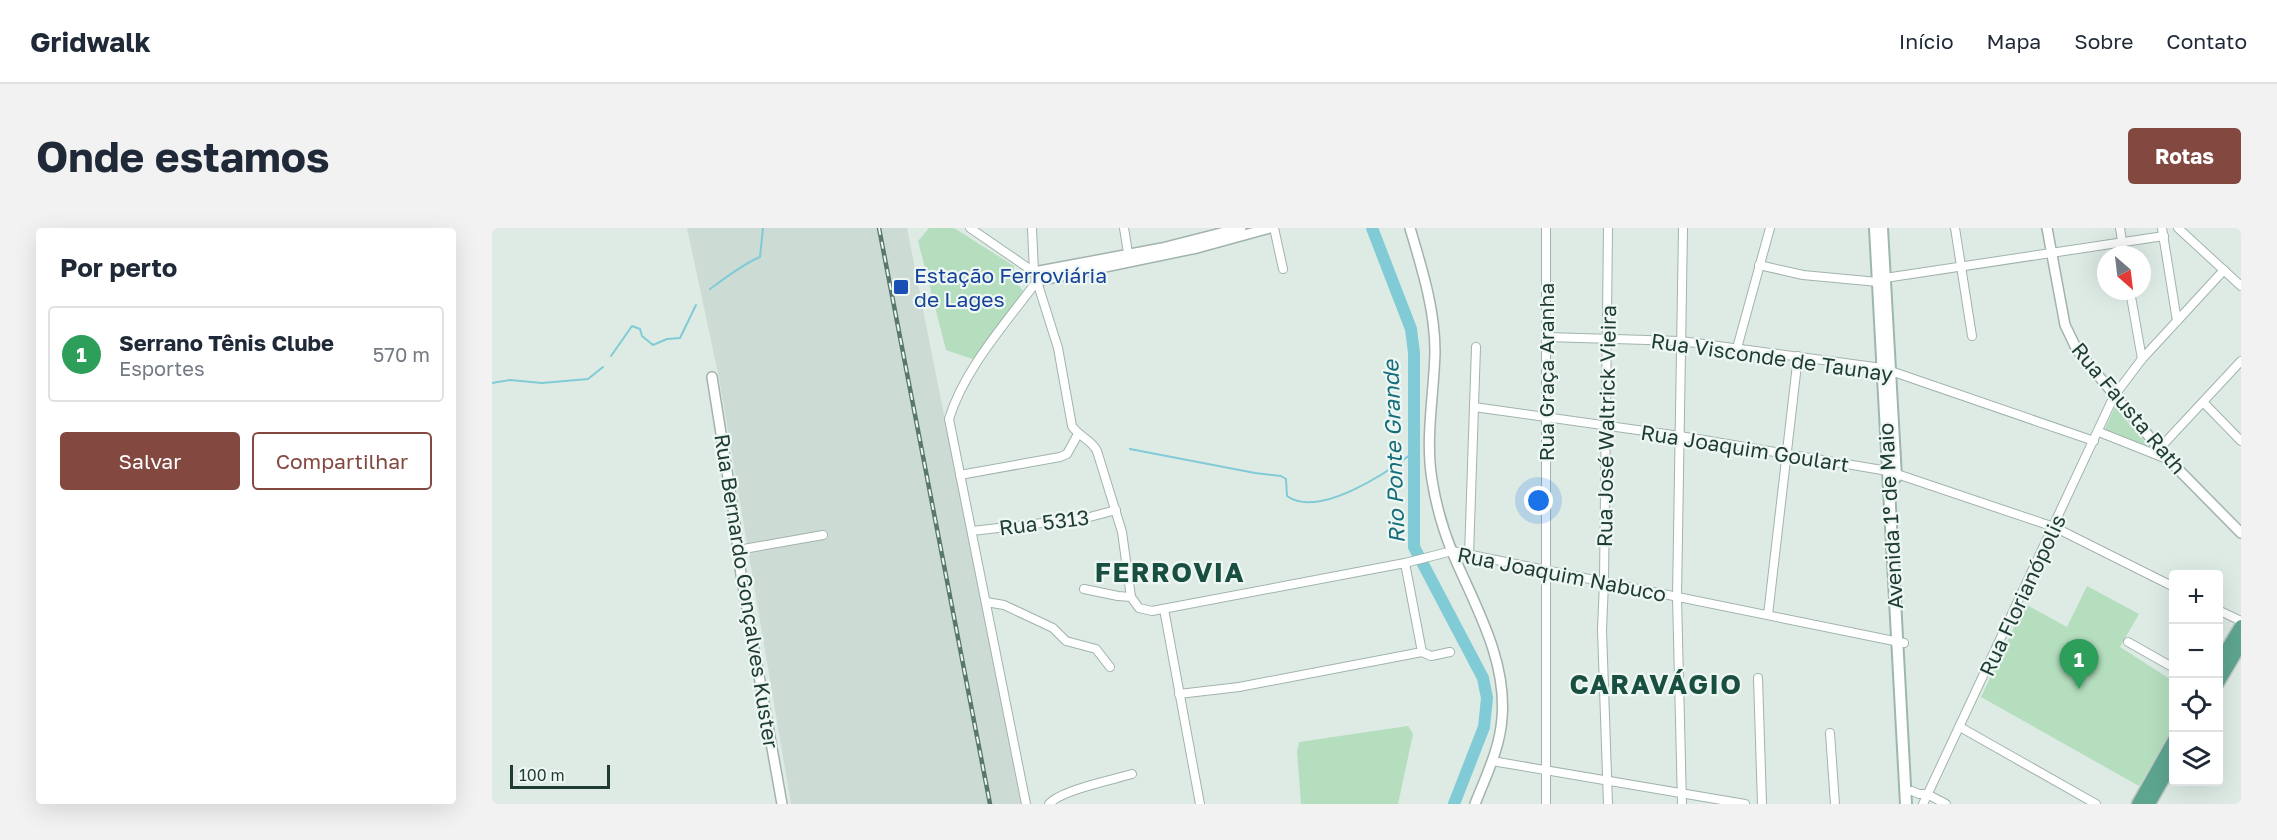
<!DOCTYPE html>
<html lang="pt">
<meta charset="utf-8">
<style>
:root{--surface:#fff;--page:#f2f2f3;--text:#1f2937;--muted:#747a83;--line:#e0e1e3;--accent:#83483f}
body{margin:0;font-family:"Golos Text",sans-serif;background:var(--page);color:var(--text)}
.controls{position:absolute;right:18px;bottom:18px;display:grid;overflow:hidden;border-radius:6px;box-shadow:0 6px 24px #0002}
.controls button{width:54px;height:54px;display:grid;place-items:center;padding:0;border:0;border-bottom:2px solid var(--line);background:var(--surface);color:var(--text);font:30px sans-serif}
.compass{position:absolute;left:1605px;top:18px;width:54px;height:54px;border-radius:50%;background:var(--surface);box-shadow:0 6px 24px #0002;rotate:152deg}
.scale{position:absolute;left:18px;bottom:15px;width:100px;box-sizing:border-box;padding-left:6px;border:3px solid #1e3c33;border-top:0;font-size:16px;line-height:21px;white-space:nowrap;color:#1e3c33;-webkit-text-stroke:4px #eef7f3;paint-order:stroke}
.you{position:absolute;left:1047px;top:273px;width:21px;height:21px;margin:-15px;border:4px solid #fff;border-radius:50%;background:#1a73e8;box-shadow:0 0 0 9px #1a73e833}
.badge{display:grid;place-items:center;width:39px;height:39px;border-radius:50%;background:var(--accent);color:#fff;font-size:20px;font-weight:700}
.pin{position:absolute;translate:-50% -50px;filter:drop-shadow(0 2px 3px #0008)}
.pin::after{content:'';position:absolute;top:32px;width:21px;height:18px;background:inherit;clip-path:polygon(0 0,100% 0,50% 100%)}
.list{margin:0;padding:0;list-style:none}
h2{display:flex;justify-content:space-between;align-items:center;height:78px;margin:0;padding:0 24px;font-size:26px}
h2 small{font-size:20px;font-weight:400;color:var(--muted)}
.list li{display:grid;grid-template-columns:39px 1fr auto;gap:18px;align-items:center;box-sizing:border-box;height:96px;margin:0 12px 12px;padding:0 12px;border:2px solid var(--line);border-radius:6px}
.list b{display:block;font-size:22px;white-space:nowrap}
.list p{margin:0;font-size:20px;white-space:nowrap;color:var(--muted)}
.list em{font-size:20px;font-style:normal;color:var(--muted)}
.actions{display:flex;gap:12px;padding:18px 24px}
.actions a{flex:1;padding:14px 0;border:2px solid var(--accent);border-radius:6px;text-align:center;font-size:21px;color:var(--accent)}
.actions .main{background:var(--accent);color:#fff}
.icon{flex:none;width:33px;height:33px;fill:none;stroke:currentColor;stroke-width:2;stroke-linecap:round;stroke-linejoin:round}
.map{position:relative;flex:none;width:1749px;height:576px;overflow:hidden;border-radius:6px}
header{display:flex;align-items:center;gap:36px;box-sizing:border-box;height:84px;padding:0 30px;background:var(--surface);border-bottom:2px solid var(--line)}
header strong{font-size:28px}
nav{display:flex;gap:33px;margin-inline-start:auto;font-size:21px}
.intro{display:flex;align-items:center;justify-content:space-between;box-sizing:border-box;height:144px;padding:0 36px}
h1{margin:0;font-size:42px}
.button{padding:15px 27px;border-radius:6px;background:var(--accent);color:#fff;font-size:21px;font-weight:700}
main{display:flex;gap:36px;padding:0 36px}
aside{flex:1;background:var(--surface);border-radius:6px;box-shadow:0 6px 24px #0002}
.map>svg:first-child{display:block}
.built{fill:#ccdbd3}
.green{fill:#b4debe}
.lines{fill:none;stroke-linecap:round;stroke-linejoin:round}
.stream{stroke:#80cbd6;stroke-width:2}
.river{stroke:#80cbd6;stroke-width:12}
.minor-casing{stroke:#a1b3ac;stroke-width:10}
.tertiary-casing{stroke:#a1b3ac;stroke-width:12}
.secondary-casing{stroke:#9cb8ad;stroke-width:14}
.primary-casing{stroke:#c0c8c6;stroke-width:15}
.minor{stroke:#fff;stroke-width:8}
.tertiary{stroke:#fff;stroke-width:9}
.secondary{stroke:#fff;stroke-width:10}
.primary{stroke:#5ea590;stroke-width:12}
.rail-casing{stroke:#58786e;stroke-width:4.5}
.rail{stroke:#eef7f3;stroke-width:2;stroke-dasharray:7;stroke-linecap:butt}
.transit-dot{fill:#1a4fb4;stroke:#eef7f3;stroke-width:2}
.labels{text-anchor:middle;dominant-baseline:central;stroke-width:4.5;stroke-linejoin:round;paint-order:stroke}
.transit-label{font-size:21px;fill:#164399;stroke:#eef7f3;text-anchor:start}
.street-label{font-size:21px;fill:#1e3c33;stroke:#eef7f3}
.water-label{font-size:22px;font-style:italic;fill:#146e7c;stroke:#eef7f3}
.district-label{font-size:27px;font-weight:bold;letter-spacing:1.5px;fill:#184f40;stroke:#eef7f3}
</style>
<header>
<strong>Gridwalk</strong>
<nav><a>Início</a><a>Mapa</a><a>Sobre</a><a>Contato</a></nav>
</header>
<div class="intro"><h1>Onde estamos</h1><a class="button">Rotas</a></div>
<main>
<aside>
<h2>Por perto<small></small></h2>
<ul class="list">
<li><span class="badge" style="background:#2e9e5b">1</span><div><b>Serrano Tênis Clube</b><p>Esportes</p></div><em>570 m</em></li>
</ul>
<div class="actions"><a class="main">Salvar</a><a>Compartilhar</a></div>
</aside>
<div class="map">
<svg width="1749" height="576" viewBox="0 0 1749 576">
<rect width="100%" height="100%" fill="#deebe5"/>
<polygon class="built" points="195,0 415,0 529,576 299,576 227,150"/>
<g class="green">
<polygon points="437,0 462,0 522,38 521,50 531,63 483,132 454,122 426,13"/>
<polygon points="1623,179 1659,221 1612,203"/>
<polygon points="1595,358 1647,386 1628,419 1681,453 1681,500 1647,558 1489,469 1533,376 1575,399"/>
<polygon points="916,498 921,506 906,576 809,576 805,524 807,514"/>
</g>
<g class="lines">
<g class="stream">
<path d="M218 61C233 50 251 36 268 29L271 0"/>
<polyline points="119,128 140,98 148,101 150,108 161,117 175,111 188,110 204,77"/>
<polyline points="0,155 18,152 50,155 96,151 111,139"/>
<path d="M638 221 763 245 789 248 794 251 795 268C827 291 896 244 922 224"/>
</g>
<polyline class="river" points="880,0 919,101 922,125 922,319 991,450 995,470 992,499 962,576"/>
<g class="minor-casing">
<g id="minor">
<polyline points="478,0 542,44"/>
<path d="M540 0 542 44 566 120 580 198C587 209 599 211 605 223L630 304 639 369"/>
<polyline points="632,0 637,31"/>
<polyline points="782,0 791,41"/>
<polyline points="1463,0 1480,108"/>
<polyline points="1628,0 1632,27"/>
<polyline points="1670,0 1685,93"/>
<polyline points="1686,0 1749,58"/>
<polyline points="1267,37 1311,47 1386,54"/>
<polyline points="1393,50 1672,8"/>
<polyline points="1638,63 1650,131"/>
<polyline points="1054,109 1189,113 1390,140 1602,213"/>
<polyline points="1245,120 1278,0"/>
<polyline points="1711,174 1749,213"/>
<polyline points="982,179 1188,208 1396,243 1562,299 1682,359"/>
<polyline points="1607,204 1675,231"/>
<polyline points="1667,221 1749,133"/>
<polyline points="468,247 568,229 575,226 586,206"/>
<polyline points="480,303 594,290 624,282"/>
<polyline points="246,322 331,307"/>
<polyline points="977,327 984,119"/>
<polyline points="592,361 626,368 639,369 647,380 660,383 913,335 960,323 1412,415"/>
<polyline points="494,374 512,377 561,400 574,413 604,421 618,439"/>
<polyline points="672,381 708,576"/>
<polyline points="1726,382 1749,393"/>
<polyline points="1276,387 1306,128"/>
<polyline points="1636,414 1682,440"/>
<polyline points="930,424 939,428 958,424"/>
<polyline points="1266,450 1270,576"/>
<polyline points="687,466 747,459 930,424 913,335"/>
<polyline points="1468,499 1604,576"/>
<polyline points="1338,505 1343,576"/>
<polyline points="1000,533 1253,576"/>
<polyline points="1420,563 1427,566 1435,566 1454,576"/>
<path d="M534 576 457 191C472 141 514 95 545 53"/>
<path d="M557 576C569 562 620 552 640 546"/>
<polyline points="1054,576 1054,0"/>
<polyline points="1116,576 1110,402 1112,354 1116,0"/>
<polyline points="1190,576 1185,369 1191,0"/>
<polyline points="1431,576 1622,168 1650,131 1732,42"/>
</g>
</g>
<g class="tertiary-casing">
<g id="tertiary">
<path d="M918 0C930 41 943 81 943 124 942 166 933 210 940 252 944 277 951 302 961 326 983 378 1015 431 1010 490 1008 520 994 548 983 576"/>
<polyline points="1555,0 1573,97 1585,122 1676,231 1749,305"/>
<polyline points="542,44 670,20 749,0"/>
<polyline points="545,53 705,20 778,0"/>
<polyline points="220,149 242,287 249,347 290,576"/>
</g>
</g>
<g class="secondary-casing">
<g id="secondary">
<polyline points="1383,0 1414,576"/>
<polyline points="1390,0 1404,249"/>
</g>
</g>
<g class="primary-casing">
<g id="primary">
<polyline points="1726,436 1749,398"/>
<polyline points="1726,455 1749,416"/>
<polyline points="1646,576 1682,512"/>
<polyline points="1657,576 1682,532"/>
</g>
</g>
<use href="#minor" class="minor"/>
<use href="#tertiary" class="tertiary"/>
<use href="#secondary" class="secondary"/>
<use href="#primary" class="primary"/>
<g class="rail-casing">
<polyline id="rail" points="387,0 498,576"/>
</g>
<use href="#rail" class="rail"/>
</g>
<rect class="transit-dot" x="401" y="51" width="16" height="16" rx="3"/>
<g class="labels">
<g class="transit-label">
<text x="422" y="47">Estação Ferroviária<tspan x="422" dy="24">de Lages</tspan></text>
</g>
<g class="street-label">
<text transform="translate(1280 129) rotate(8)">Rua Visconde de Taunay</text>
<text transform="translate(1054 144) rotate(-90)">Rua Graça Aranha</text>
<text transform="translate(1637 180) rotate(50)">Rua Fausta Rath</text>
<text transform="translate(1114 198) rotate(-89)">Rua José Waltrick Vieira</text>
<text transform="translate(1253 220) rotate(9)">Rua Joaquim Goulart</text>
<text transform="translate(1398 288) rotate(-93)">Avenida 1º de Maio</text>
<text transform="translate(552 294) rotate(-7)">Rua 5313</text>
<text transform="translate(1070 346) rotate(11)">Rua Joaquim Nabuco</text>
<text transform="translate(255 363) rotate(81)">Rua Bernardo Gonçalves Kuster</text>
<text transform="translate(1530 367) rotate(-65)">Rua Florianópolis</text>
</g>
<g class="water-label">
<text transform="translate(901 224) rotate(-92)">Rio Ponte Grande</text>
</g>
<g class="district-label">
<text x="678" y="344">FERROVIA</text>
<text x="1164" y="456">CARAVÁGIO</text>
</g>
</g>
</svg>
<div class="controls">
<button>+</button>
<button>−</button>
<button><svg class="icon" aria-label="locate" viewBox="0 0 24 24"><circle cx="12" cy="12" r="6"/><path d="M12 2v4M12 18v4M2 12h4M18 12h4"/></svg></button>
<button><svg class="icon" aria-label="layers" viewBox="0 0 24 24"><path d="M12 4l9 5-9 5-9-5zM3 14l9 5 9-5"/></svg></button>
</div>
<svg class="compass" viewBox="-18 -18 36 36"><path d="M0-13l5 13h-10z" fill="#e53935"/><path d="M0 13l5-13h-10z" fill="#747a83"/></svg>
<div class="scale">100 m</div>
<div class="you"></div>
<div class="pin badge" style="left:1587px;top:461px;background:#2e9e5b">1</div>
</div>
</main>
